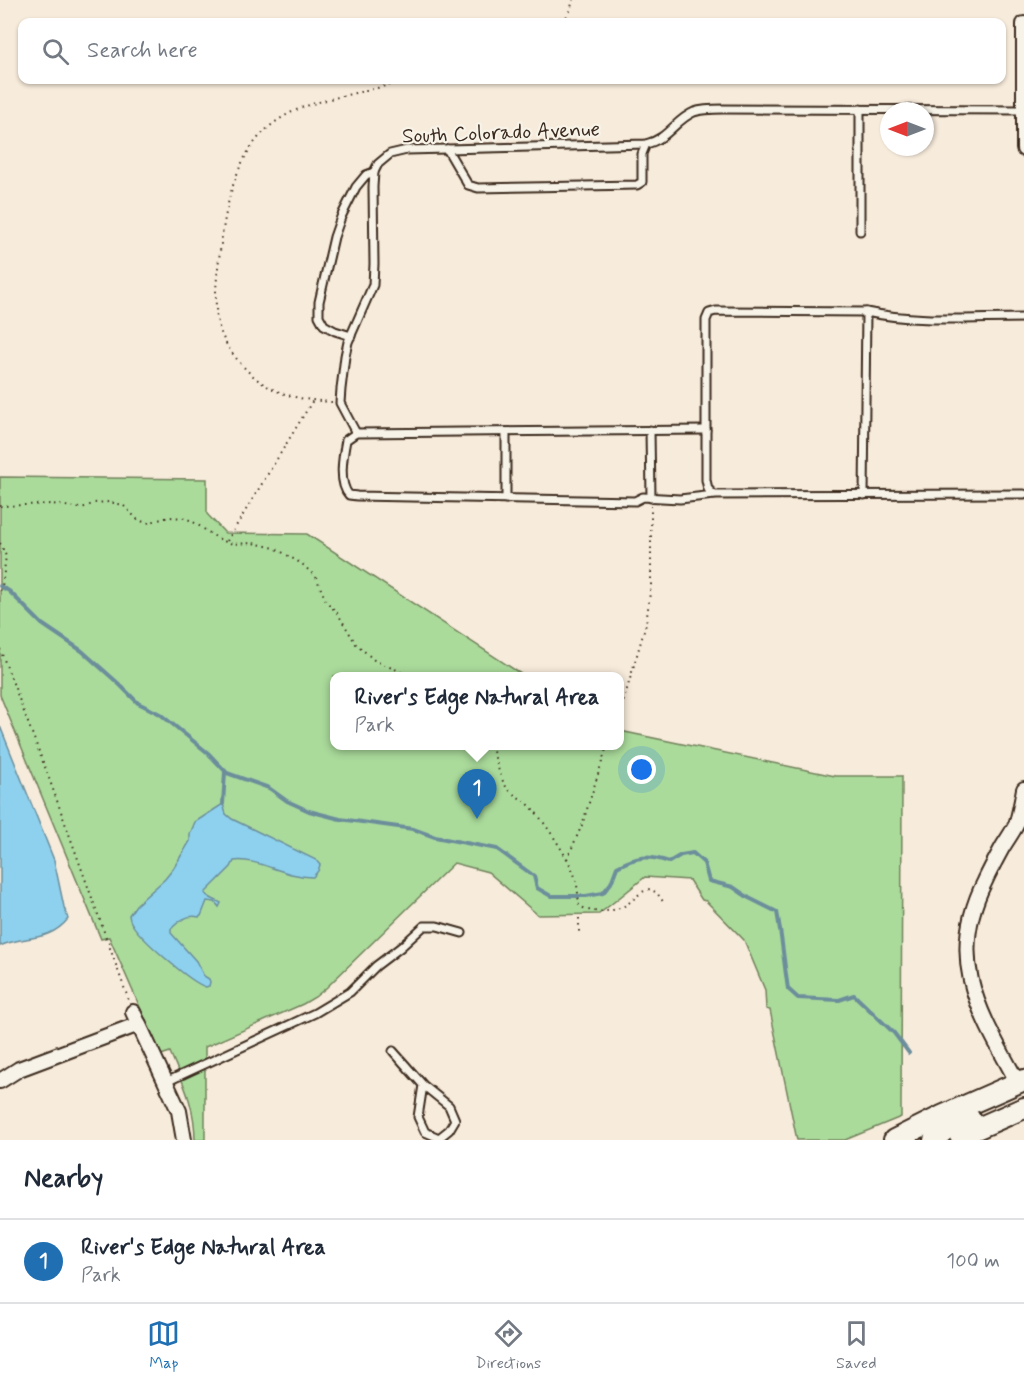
<!DOCTYPE html>
<style>
:root{--surface:#fff;--page:#f2f2f3;--text:#1f2937;--muted:#747a83;--line:#e0e1e3;--accent:#1f6fb2}
body{margin:0;font-family:Mynerve,sans-serif;background:var(--page);color:var(--text)}
.compass{position:absolute;left:880px;top:102px;width:54px;height:54px;border-radius:50%;background:var(--surface);box-shadow:0 2px 4px #0004;rotate:270deg}
.you{position:absolute;left:642px;top:770px;width:21px;height:21px;margin:-15px;border:4px solid #fff;border-radius:50%;background:#1a73e8;box-shadow:0 0 0 9px #1a73e833}
.badge{display:grid;place-items:center;width:39px;height:39px;border-radius:50%;background:var(--accent);color:#fff;font-size:20px;font-weight:700}
.pin{position:absolute;translate:-50% -50px;filter:drop-shadow(0 2px 3px #0008)}
.pin::after{content:'';position:absolute;top:32px;width:21px;height:18px;background:inherit;clip-path:polygon(0 0,100% 0,50% 100%)}
.popup{position:absolute;left:330px;top:672px;width:294px;height:78px;box-sizing:border-box;display:grid;place-content:center;border-radius:12px;background:var(--surface);filter:drop-shadow(0 2px 4px #0005);font-size:20px;white-space:nowrap;color:var(--muted)}
.popup b{font-size:22px;color:var(--text)}
.popup::after{content:'';position:absolute;left:50%;top:100%;margin-left:-12px;border:12px solid transparent;border-top-color:var(--surface)}
.list{margin:0;padding:0;list-style:none}
h2{display:flex;justify-content:space-between;align-items:center;height:78px;margin:0;padding:0 24px;font-size:26px}
h2 small{font-size:20px;font-weight:400;color:var(--muted)}
.list li{display:grid;grid-template-columns:39px 1fr auto;gap:18px;align-items:center;box-sizing:border-box;height:84px;padding:0 24px;border-top:2px solid var(--line)}
.list b{display:block;font-size:22px;white-space:nowrap}
.list p{margin:0;font-size:20px;white-space:nowrap;color:var(--muted)}
.list em{font-size:20px;font-style:normal;color:var(--muted)}
.icon{flex:none;width:33px;height:33px;fill:none;stroke:currentColor;stroke-width:2;stroke-linecap:round;stroke-linejoin:round}
.map{position:relative;flex:none;width:1024px;height:1140px;overflow:hidden}
.search{position:absolute;background:var(--surface);box-shadow:0 2px 4px #0004;left:18px;right:18px;top:18px;height:66px;display:flex;align-items:center;gap:15px;box-sizing:border-box;padding:0 21px;border-radius:12px;color:var(--muted);font-size:22px}
.sheet{height:162px;background:var(--surface)}
nav{display:flex;justify-content:space-around;align-items:center;box-sizing:border-box;height:84px;border-top:2px solid var(--line);background:var(--surface);font-size:16px;color:var(--muted)}
nav a{display:grid;justify-items:center;gap:3px}
nav .on{color:var(--accent)}
.map>svg:first-child{display:block}
.green{fill:#aadb9b;stroke:#72825c;stroke-width:1.5}
.water{fill:#8dd1ee;stroke:#6c8e9b;stroke-width:1.5}
.lines{fill:none;stroke-linecap:round;stroke-linejoin:round}
.stream{stroke:#6c8e9b;stroke-width:4}
.service-casing{stroke:#3b2a1e;stroke-width:11}
.minor-casing{stroke:#3b2a1e;stroke-width:18}
.secondary-casing{stroke:#3b2a1e;stroke-width:24}
.path{stroke:#3b2a1e;stroke-width:2;stroke-dasharray:1.5 4.5;stroke-linecap:butt}
.service{stroke:#f7f3e8;stroke-width:7}
.minor{stroke:#f7f3e8;stroke-width:14}
.secondary{stroke:#f7f3e8;stroke-width:20}
.labels{text-anchor:middle;dominant-baseline:central;stroke-width:4.5;stroke-linejoin:round;paint-order:stroke}
.street-label{font-size:21px;fill:#3b2a1e;stroke:#f7f3e8}
</style>
<div class="map">
<svg width="1024" height="1140" viewBox="0 0 1024 1140">
<rect width="100%" height="100%" fill="#f7ebdb"/>
<filter id="ink" filterUnits="userSpaceOnUse"><feTurbulence type="fractalNoise" baseFrequency=".0167" numOctaves="2"/><feDisplacementMap in="SourceGraphic" scale="12" xChannelSelector="R" yChannelSelector="G"/><feConvolveMatrix kernelMatrix="1 2 1 2 8 2 1 2 1" color-interpolation-filters="sRGB"/></filter>
<g filter="url(#ink)">
<path class="green" d="M0 477 207 479V514L225 533 307 534 524 676H334V746H620V731L835 776H902L901 1117 845 1140H797L770 1010 766 1009 765 990 744 940 706 901 702 900 689 880 645 877 599 914 538 915 488 872 454 863 326 988 315 997 303 1004 205 1047V1140H195C195 1105 183 1083 170 1052L161 1055 109 937 101 939 0 695Z"/>
<g class="water">
<path d="M0 726 54 860 64 907 68 919C49 943 23 935 0 946Z"/>
<path d="M223 804 226 814 232 819 316 860 320 865 318 871 313 877C287 878 256 857 234 861L231 867 205 893C209 899 216 900 221 903L219 907 215 902 207 901 201 916 199 917C187 914 179 921 171 929V933L196 961 204 976 209 979 210 982 209 986 206 987C191 983 140 938 132 924 129 920 130 919 129 915L136 905 165 879 173 869 190 841V834L195 822Z"/>
</g>
<g class="lines">
<g class="stream">
<path d="M0 586 9 591 42 624 82 651 119 684 138 703 160 714 208 753 227 773 269 788 287 801 309 811 340 819 413 829 435 837 497 849 534 876 537 888 551 896H586L603 893 611 883 617 867C637 856 648 855 669 862L681 855 693 853 704 863 709 881 733 887 749 898 777 912C782 938 784 963 788 989L798 998 839 1000 854 995 894 1033 909 1053"/>
<polyline points="223,804 225,772"/>
</g>
<g class="service-casing">
<g id="service">
<polyline points="860,109 860,231"/>
<polyline points="447,149 468,185 478,188 637,185 642,182 642,154 646,144"/>
<path d="M1024 318C972 318 917 323 866 312L716 311 709 313 706 320V480L708 489 714 495 1024 494"/>
<polyline points="351,336 335,331 324,325 319,316 319,302 334,237 341,217 356,187 366,175 374,172"/>
<polyline points="650,430 651,498"/>
<path d="M706 430 356 433 346 440C343 456 338 483 349 495L357 496 635 501 643 497 680 499 714 495"/>
<polyline points="506,432 506,499"/>
<path d="M356 433 340 403 341 389 345 356 348 342 373 285 374 264 373 187 374 172 378 164 390 154 407 150 646 144C668 139 675 120 694 112 703 109 714 109 723 109L1024 110"/>
<polyline points="864,495 866,312"/>
<polyline points="393,1051 423,1085 418,1117 425,1132 439,1138 449,1130 455,1120 449,1106 423,1085"/>
<polyline points="166,1082 315,1013 350,992 376,966 401,947 424,926 437,926 462,933"/>
</g>
</g>
<g class="minor-casing">
<g id="minor">
<polyline points="1024,24 1024,110"/>
<polyline points="1024,110 1024,149"/>
<polyline points="133,1012 179,1111 184,1140"/>
<polyline points="0,1081 19,1069 139,1024"/>
<path d="M1018 1083C980 1013 945 960 985 881 990 870 996 859 1002 848 1006 841 1012 833 1016 825 1020 813 1022 801 1024 789"/>
</g>
</g>
<g class="secondary-casing">
<g id="secondary">
<polyline points="960,1136 1024,1108"/>
<polyline points="894,1140 942,1116 1024,1080"/>
<polyline points="934,1140 946,1129 970,1119"/>
</g>
</g>
<g class="path">
<polyline points="563,22 570,11 573,0"/>
<path d="M332 402C290 399 263 392 236 358 224 343 217 328 216 308 215 284 219 260 222 236 228 195 239 149 274 123 298 105 326 100 355 93 374 89 393 84 412 80"/>
<polyline points="0,506 52,504 78,508 86,507 94,503 109,502 123,505 138,520 147,523 169,517 185,518 192,521 217,538 226,542 233,544 253,543 275,548 302,564 316,577 326,601 338,614 356,644 374,660 384,665 395,669 408,676"/>
<polyline points="227,541 313,400"/>
<polyline points="0,543 6,556 2,587 0,591"/>
<polyline points="0,649 46,770 129,1001"/>
<polyline points="620,713 646,624 651,585 651,506"/>
<path d="M491 746C496 758 498 773 505 785 511 794 519 797 527 803 540 814 571 861 575 877 578 886 578 896 579 905 590 915 614 912 626 905 635 899 640 891 650 889L657 893 664 903"/>
<polyline points="567,859 582,825 607,746"/>
<polyline points="579,918 579,936"/>
</g>
<use href="#service" class="service"/>
<use href="#minor" class="minor"/>
<use href="#secondary" class="secondary"/>
</g>
</g>
<g class="labels">
<g class="street-label">
<text transform="translate(501 133) rotate(-2)">South Colorado Avenue</text>
</g>
</g>
</svg>
<svg class="compass" viewBox="-18 -18 36 36"><path d="M0-13l5 13h-10z" fill="#e53935"/><path d="M0 13l5-13h-10z" fill="#747a83"/></svg>
<div class="you"></div>
<div class="pin badge" style="left:477px;top:819px">1</div>
<div class="popup"><b>River's Edge Natural Area</b>Park</div>
<div class="search"><svg class="icon" aria-label="search" viewBox="0 0 24 24"><circle cx="10" cy="10" r="6"/><path d="M15 15l6 6"/></svg>Search here</div>
</div>
<section class="sheet">
<h2>Nearby<small></small></h2>
<ul class="list">
<li><span class="badge">1</span><div><b>River's Edge Natural Area</b><p>Park</p></div><em>100 m</em></li>
</ul>
</section>
<nav>
<a class="on"><svg class="icon" aria-label="map" viewBox="0 0 24 24"><path d="M3 6l6-2 6 2 6-2v14l-6 2-6-2-6 2zM9 4v14M15 6v14"/></svg>Map</a>
<a><svg class="icon" aria-label="directions" viewBox="0 0 24 24"><path d="M12 3l9 9-9 9-9-9zM9 14v-3h6M13 9l2 2-2 2"/></svg>Directions</a>
<a><svg class="icon" aria-label="saved" viewBox="0 0 24 24"><path d="M7 4h10v16l-5-4-5 4z"/></svg>Saved</a>
</nav>
